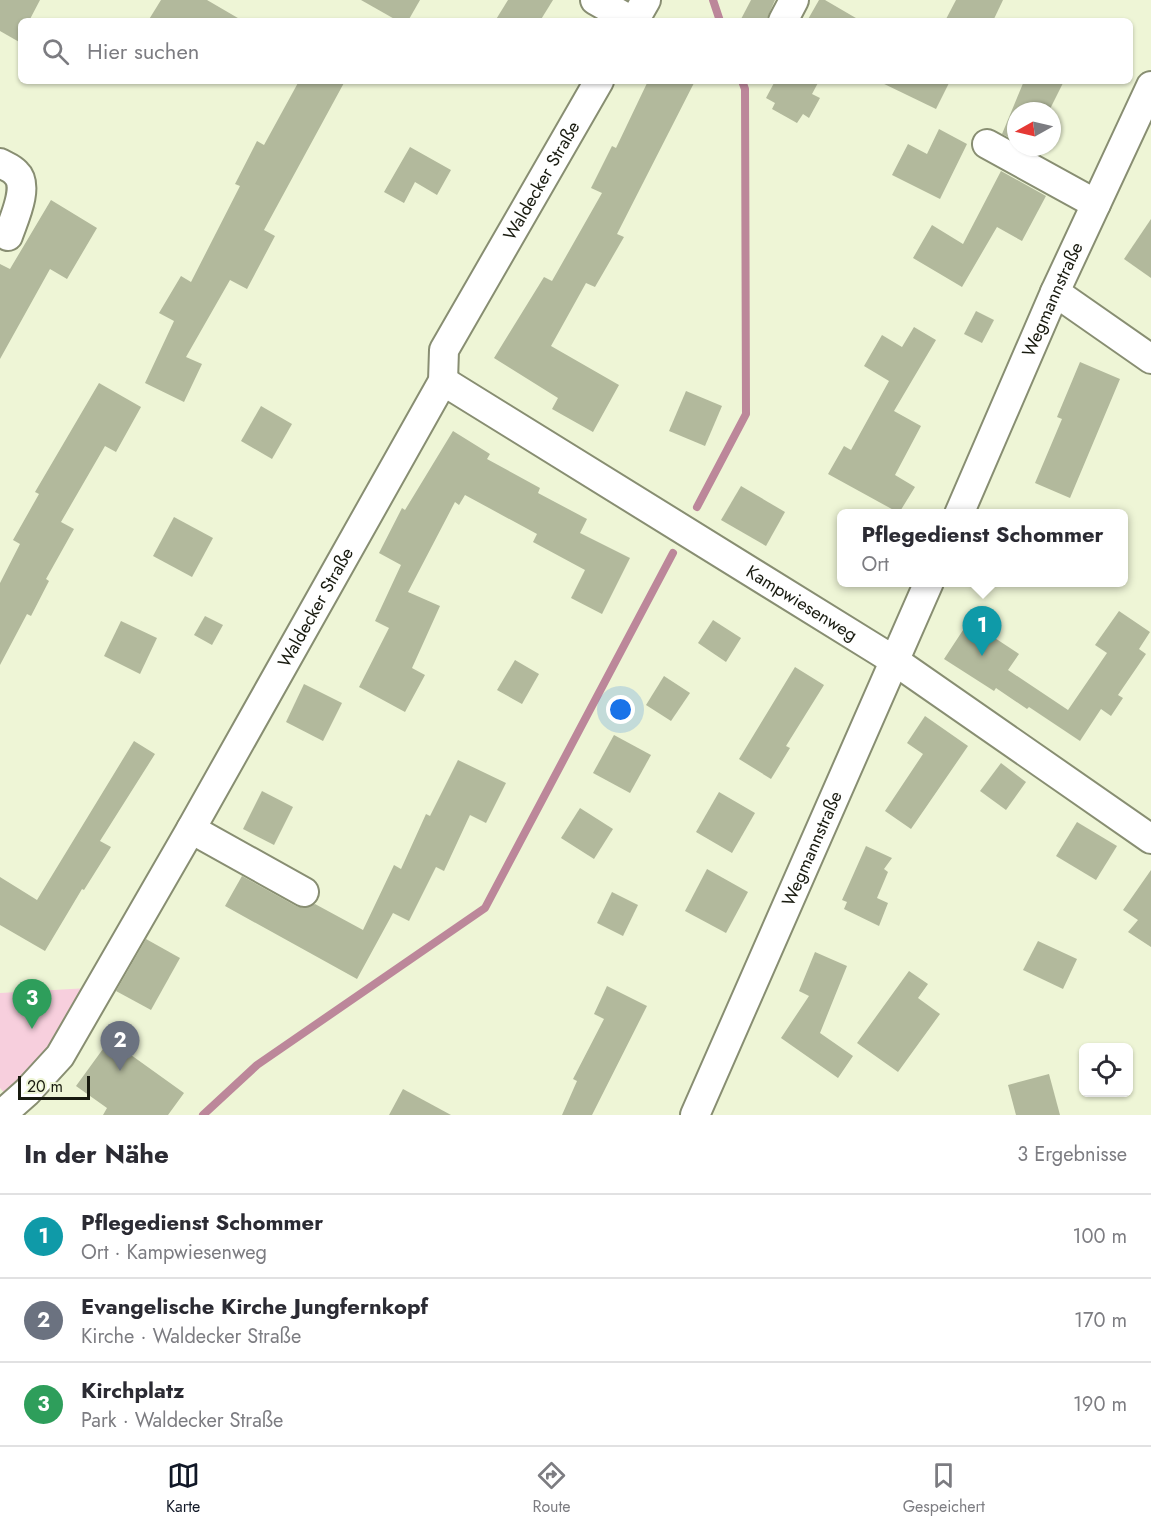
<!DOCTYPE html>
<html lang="de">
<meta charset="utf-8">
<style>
:root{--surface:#fff;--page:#f7f7f7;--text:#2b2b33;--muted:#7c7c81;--line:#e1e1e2;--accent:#111827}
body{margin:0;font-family:Jost,sans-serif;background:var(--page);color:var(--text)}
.controls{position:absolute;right:18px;bottom:18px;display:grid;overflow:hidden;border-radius:9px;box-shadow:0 2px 4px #0004}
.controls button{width:54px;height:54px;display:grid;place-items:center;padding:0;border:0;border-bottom:2px solid var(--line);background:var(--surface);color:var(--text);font:30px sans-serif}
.compass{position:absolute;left:1007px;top:102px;width:54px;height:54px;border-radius:50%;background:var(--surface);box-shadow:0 2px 4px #0004;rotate:262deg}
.scale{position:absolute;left:18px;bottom:15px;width:72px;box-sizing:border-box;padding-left:6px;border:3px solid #181a0f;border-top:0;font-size:16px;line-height:21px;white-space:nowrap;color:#181a0f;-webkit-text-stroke:4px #eef5d6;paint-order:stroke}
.you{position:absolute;left:621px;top:710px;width:21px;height:21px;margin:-15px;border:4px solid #fff;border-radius:50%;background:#1a73e8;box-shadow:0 0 0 9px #1a73e833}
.badge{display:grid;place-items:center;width:39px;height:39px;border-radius:50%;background:var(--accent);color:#fff;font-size:20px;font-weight:700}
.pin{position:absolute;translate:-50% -50px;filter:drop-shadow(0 2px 3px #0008)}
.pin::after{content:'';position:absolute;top:32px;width:21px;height:18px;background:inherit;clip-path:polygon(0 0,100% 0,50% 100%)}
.popup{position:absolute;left:837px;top:509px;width:291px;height:78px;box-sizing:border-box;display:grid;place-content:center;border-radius:9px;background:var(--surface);filter:drop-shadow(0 2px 4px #0005);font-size:20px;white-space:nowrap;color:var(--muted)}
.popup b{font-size:22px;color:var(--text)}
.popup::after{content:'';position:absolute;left:50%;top:100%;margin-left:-12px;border:12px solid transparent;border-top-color:var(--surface)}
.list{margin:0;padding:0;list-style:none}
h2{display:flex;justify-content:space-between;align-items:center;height:78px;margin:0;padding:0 24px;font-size:26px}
h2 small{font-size:20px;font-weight:400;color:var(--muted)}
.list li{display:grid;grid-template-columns:39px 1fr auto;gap:18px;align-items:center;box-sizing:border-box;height:84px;padding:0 24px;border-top:2px solid var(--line)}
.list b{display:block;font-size:22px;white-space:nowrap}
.list p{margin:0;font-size:20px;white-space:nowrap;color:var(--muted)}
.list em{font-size:20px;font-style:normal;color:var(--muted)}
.icon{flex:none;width:33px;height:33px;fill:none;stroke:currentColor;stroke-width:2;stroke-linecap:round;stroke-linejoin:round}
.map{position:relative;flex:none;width:1151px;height:1115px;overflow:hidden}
.search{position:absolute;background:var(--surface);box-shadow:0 2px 4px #0004;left:18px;right:18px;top:18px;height:66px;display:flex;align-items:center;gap:15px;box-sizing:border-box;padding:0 21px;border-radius:9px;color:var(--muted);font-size:22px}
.sheet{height:330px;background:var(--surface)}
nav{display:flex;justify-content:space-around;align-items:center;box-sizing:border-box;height:84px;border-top:2px solid var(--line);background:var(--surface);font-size:16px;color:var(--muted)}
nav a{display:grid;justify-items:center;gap:3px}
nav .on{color:var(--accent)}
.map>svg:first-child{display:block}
.green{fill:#f7cfdd}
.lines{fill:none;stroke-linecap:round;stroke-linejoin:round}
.stream{stroke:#bc879a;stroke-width:8}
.building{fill:#b2b99c}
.minor-casing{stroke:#888e72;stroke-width:32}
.minor{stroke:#fff;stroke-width:28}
.labels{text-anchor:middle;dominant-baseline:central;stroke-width:5;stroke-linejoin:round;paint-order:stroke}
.street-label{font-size:18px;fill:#181a0f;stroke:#eef5d6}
</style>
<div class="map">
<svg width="1151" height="1115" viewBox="0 0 1151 1115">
<rect width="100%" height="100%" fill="#eef5d6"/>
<polygon class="green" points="89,988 41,1064 6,1095 0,1088 0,993"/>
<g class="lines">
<g class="stream">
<polyline points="713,0 720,21"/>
<polyline points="697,507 746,414 745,89 742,81"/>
<polyline points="203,1115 257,1065 485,908 673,553"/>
</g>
</g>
<g class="building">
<polygon points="0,0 40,0 29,21 21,21 21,43 0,31"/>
<polygon points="161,0 207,0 243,21 148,21"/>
<polygon points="361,0 420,0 408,21 398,21"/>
<polygon points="508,0 553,0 540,21 495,21"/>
<polygon points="751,0 775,0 766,21 740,21"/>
<polygon points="819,0 825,0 861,21 807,21"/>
<polygon points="956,0 1003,0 993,21 945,21"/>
<polygon points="299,81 345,81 264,230 275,236 247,289 230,280 186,357 202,364 184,402 145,383 174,321 159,313 181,276 191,282 240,186 235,184 257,141 264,145"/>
<polygon points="648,81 695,81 617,234 624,237 595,287 586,283 551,346 619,385 593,432 552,409 558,398 494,358 544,277 552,281 602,193 591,188 612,146 616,148"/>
<polygon points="775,81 819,81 812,94 820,98 809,118 803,114 797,123 772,109 775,103 766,98"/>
<polygon points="878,81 950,81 936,109"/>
<polygon points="1024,81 1064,81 1049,111 1016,111 1016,141 1002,134"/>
<polygon points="939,129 967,144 940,199 892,175 908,144 927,154"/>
<polygon points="410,147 451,170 437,195 415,182 404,203 384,192"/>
<polygon points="1001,171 1046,196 1022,241 997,227 962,287 913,258 932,225 963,244"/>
<polygon points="51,200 97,228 67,279 50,269 0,359 0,264 10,269"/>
<polygon points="1151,219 1151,278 1124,259"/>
<polygon points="976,311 994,320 982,343 964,334"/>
<polygon points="914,327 936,340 894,411 921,426 895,475 915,487 899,513 828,474 844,446 851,450 889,381 864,366 882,335 902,347"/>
<polygon points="1080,362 1120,379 1070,498 1035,483 1062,419 1057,417"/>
<polygon points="99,383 141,407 116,452 105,446 61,522 74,529 46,579 49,581 31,616 27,614 0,665 0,583 20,544 13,540 39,494 35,492"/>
<polygon points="686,391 722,406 705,446 669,431"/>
<polygon points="261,406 292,424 272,459 241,441"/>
<polygon points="453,431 490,454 487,459 540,488 538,493 587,519 580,533 630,558 602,614 571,598 585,570 533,542 537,534 465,495 459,505 455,502 408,592 440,606 412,668 425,675 405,712 359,687 389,628 375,621 401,565 379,553 402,508 405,510"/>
<polygon points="741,486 785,512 766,546 721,520"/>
<polygon points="174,517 213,538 192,577 153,556"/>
<polygon points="1119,611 1150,632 1139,649 1146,654 1118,695 1123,698 1111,716 1101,709 1080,741 1029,707 1027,709 996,688 994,691 944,659 969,621 1019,654 1008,670 1068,710 1107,653 1095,645"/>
<polygon points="205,616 223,625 212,645 194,635"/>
<polygon points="713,620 741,638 726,662 698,643"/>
<polygon points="121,621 157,638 140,674 104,656"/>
<polygon points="515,660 539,674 522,704 497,690"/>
<polygon points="795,667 824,685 786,746 790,748 771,779 739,759"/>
<polygon points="664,676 690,693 671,721 646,705"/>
<polygon points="304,684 342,703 323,741 286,722"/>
<polygon points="925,716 968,746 911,829 885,811 923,754 907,743"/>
<polygon points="614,735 651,755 630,793 593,773"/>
<polygon points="134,741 155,754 100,841 111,847 84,890 82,889 45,951 0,925 0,877 37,900"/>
<polygon points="458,760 506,783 486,823 470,815 444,871 436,867 409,921 393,913 357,979 225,906 242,876 296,906 305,908 315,904 363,930 394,865 401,869 426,814 430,816"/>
<polygon points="1001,763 1026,782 1006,810 980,791"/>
<polygon points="262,791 293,807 274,845 243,829"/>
<polygon points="719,792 755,813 732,853 696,832"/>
<polygon points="580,808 613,829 594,859 561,838"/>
<polygon points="1077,822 1117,846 1096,880 1056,856"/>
<polygon points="866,846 892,858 884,869 888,872 877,898 888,903 879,926 844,909 847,902 842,900"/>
<polygon points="707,869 748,892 726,933 685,911"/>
<polygon points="1151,870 1151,947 1128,932 1138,920 1123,910"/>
<polygon points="612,892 638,905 623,936 597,923"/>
<polygon points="146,939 180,958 151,1010 116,991"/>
<polygon points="1038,941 1077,959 1063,989 1023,970"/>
<polygon points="815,952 847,966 820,1033 853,1056 838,1078 781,1038 809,996 799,991"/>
<polygon points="909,971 928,984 918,998 940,1014 898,1072 857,1043"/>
<polygon points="607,986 647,1006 592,1115 562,1115 577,1081 573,1079 604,1019 594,1014"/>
<polygon points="116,1031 137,1046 131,1055 184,1093 168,1115 103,1115 107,1108 76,1086"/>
<polygon points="1049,1074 1060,1115 1016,1115 1008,1085"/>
<polygon points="403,1089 451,1115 389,1115"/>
</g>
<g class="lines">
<g class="minor-casing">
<g id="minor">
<polyline points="595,0 632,21"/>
<polyline points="634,21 646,0"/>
<polyline points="783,21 794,0"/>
<polyline points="987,144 1096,204"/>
<path d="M0 163C5 166 12 168 16 173 30 186 13 221 8 236"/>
<polyline points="1055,292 1151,359"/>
<path id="s1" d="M443 381 895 661 1151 839"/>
<path id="s2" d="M959 514 1055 292 1151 86"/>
<polyline points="191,829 304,892"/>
<path id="s3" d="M1 1115 27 1092 60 1056 191 829 443 381 444 350 599 81"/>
<path id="s4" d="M695 1115 929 582"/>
</g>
</g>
<use href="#minor" class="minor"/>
</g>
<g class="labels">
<g class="street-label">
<text stroke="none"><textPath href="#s3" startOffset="1086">Waldecker Straße</textPath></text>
<text stroke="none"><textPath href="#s2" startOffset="234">Wegmannstraße</textPath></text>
<text stroke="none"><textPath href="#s1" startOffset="422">Kampwiesenweg</textPath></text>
<text stroke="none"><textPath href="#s3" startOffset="600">Waldecker Straße</textPath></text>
<text stroke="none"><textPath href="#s4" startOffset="291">Wegmannstraße</textPath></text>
</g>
</g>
</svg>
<div class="controls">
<button><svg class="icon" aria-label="locate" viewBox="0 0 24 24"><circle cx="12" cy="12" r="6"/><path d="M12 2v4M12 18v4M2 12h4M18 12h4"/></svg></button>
</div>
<svg class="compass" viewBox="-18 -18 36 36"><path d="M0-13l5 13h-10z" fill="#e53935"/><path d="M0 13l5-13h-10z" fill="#7c7c81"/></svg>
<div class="scale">20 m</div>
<div class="you"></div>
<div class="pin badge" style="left:982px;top:656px;background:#0f9aa8">1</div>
<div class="popup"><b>Pflegedienst Schommer</b>Ort</div>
<div class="pin badge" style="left:120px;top:1071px;background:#6b7280">2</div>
<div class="pin badge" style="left:32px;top:1029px;background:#2e9e5b">3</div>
<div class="search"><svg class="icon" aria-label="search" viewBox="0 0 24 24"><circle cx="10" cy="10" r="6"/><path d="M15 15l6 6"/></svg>Hier suchen</div>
</div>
<section class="sheet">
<h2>In der Nähe<small>3 Ergebnisse</small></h2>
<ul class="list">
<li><span class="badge" style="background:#0f9aa8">1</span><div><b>Pflegedienst Schommer</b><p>Ort · Kampwiesenweg</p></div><em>100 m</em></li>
<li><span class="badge" style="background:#6b7280">2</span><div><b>Evangelische Kirche Jungfernkopf</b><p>Kirche · Waldecker Straße</p></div><em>170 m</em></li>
<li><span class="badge" style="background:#2e9e5b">3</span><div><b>Kirchplatz</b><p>Park · Waldecker Straße</p></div><em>190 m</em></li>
</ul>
</section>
<nav>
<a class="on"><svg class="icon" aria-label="map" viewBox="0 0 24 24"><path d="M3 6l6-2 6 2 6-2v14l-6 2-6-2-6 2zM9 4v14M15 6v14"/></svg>Karte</a>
<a><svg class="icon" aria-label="directions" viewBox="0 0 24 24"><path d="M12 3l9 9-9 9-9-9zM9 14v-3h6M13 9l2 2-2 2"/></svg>Route</a>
<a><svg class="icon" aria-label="saved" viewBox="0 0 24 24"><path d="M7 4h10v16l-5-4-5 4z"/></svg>Gespeichert</a>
</nav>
